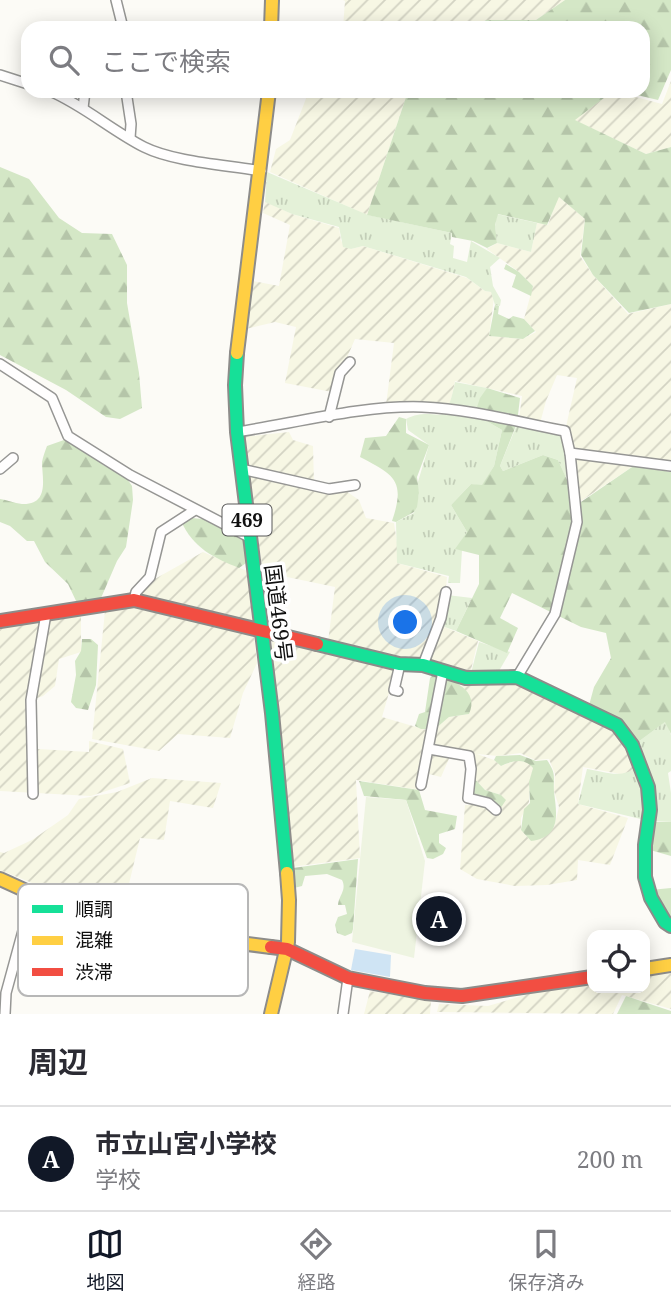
<!DOCTYPE html>
<html lang="ja">
<meta charset="utf-8">
<style>
:root{--surface:#fff;--page:#f7f7f7;--text:#2b2b33;--muted:#7c7c81;--line:#e1e1e2;--accent:#111827}
body{margin:0;font-family:"Noto Serif","Noto Sans JP",serif;background:var(--page);color:var(--text)}
.controls{position:absolute;right:21px;bottom:21px;display:grid;overflow:hidden;border-radius:14px;box-shadow:0 4px 18px #0003}
.controls button{width:63px;height:63px;display:grid;place-items:center;padding:0;border:0;border-bottom:2px solid var(--line);background:var(--surface);color:var(--text);font:35px sans-serif}
.you{position:absolute;left:406px;top:623px;width:24px;height:24px;margin:-18px;border:5px solid #fff;border-radius:50%;background:#1a73e8;box-shadow:0 0 0 10px #1a73e833}
.badge{display:grid;place-items:center;width:46px;height:46px;border-radius:50%;background:var(--accent);color:#fff;font-size:23px;font-weight:700}
.pin{position:absolute;translate:-50% -50%;border:4px solid #fff;box-shadow:0 2px 7px #0006}
.list{margin:0;padding:0;list-style:none}
h2{display:flex;justify-content:space-between;align-items:center;height:91px;margin:0;padding:0 28px;font-size:30px}
h2 small{font-size:23px;font-weight:400;color:var(--muted)}
.list li{display:grid;grid-template-columns:46px 1fr auto;gap:21px;align-items:center;box-sizing:border-box;height:105px;padding:0 28px;border-top:2px solid var(--line)}
.list b{display:block;font-size:26px;white-space:nowrap}
.list p{margin:0;font-size:23px;white-space:nowrap;color:var(--muted)}
.list em{font-size:23px;font-style:normal;color:var(--muted)}
.icon{flex:none;width:38px;height:38px;fill:none;stroke:currentColor;stroke-width:2;stroke-linecap:round;stroke-linejoin:round}
.map{position:relative;flex:none;width:671px;height:1014px;overflow:hidden}
.search{position:absolute;background:var(--surface);box-shadow:0 4px 18px #0003;left:21px;right:21px;top:21px;height:77px;display:flex;align-items:center;gap:18px;box-sizing:border-box;padding:0 24px;border-radius:21px;color:var(--muted);font-size:26px}
.sheet{height:196px;background:var(--surface)}
nav{display:flex;justify-content:space-around;align-items:center;box-sizing:border-box;height:98px;border-top:2px solid var(--line);background:var(--surface);font-size:19px;color:var(--muted)}
nav a{display:grid;justify-items:center;gap:4px}
nav .on{color:var(--accent)}
.map>svg:first-child{display:block}
.farmland{fill:url(#farmland-furrows);fill-rule:evenodd}
.grass{fill:url(#grass-tufts)}
.forest{fill:url(#forest-firs)}
.pitch{fill:#eef4e1}
.water{fill:#cfe4f4}
.lines{fill:none;stroke-linecap:round;stroke-linejoin:round}
.street-casing{stroke:#969694;stroke-width:12}
.fast-casing{stroke:#8d8c8a;stroke-width:16}
.slow-casing{stroke:#8d8c8a;stroke-width:16}
.jam-casing{stroke:#8d8c8a;stroke-width:16}
.street{stroke:#fffefe;stroke-width:9}
.fast{stroke:#16e098;stroke-width:12}
.slow{stroke:#ffcf43;stroke-width:12}
.jam{stroke:#f24e42;stroke-width:12}
.labels{text-anchor:middle;dominant-baseline:central;stroke-width:7;stroke-linejoin:round;paint-order:stroke}
.shield{fill:#fff;stroke:#585858;stroke-width:2}
.shield-label{font-size:19px;font-weight:bold;fill:#101010}
.street-label{font-size:21px;fill:#101010;stroke:#fff}
.key{fill:#fff;stroke:#b7b7b7;stroke-width:2}
.key-label{font-size:19px;fill:#101010}
</style>
<div class="map">
<svg width="671" height="1014" viewBox="0 0 671 1014">
<defs>
<pattern id="farmland-furrows" width="10" height="10" patternUnits="userSpaceOnUse" patternTransform="scale(1.75)"><rect width="10" height="10" fill="#f7f7e4"/><path d="M-1 1l2-2M0 10L10 0M9 11l2-2" fill="none" stroke="#d3d3c3"/></pattern>
<pattern id="grass-tufts" width="24" height="20" patternUnits="userSpaceOnUse" patternTransform="scale(1.75)"><rect width="24" height="20" fill="#e4f1d8"/><path d="M3 7l-1-3M5 7V3M7 7l1-3M15 17l-1-3M17 17v-4M19 17l1-3" fill="none" stroke="#c3ceb8"/></pattern>
<pattern id="forest-firs" width="22" height="20" patternUnits="userSpaceOnUse" patternTransform="scale(1.75)"><rect width="22" height="20" fill="#d4e7c6"/><path d="M5 1l3.5 6h-7zM16 11l3.5 6h-7z" fill="#b5c5a9"/></pattern>
</defs>
<rect width="100%" height="100%" fill="#fcfbf6"/>
<g class="farmland">
<polygon points="343,0 565,0 536,20 486,20 475,28 343,28 345,1"/>
<polygon points="671,81 671,147 646,154 574,120 613,91 662,104"/>
<polygon points="277,91 408,91 367,215 270,172 276,149 290,140 307,96"/>
<polygon points="558,196 585,219 580,256 593,275 628,314 671,304 671,468 635,465 578,503 565,431 577,378 557,375 546,401 539,427 519,420 522,396 455,381 449,410 386,405 394,343 355,339 332,392 285,383 296,327 275,322 246,329 253,281 279,286 290,225 263,213 265,201 292,214 339,228 341,241 351,249 363,246 467,278 485,291 491,292 494,298 489,336 523,339 536,332 524,319 533,286 519,272 487,249 497,243 531,252 537,223 548,225"/>
<path d="M289 432 293 440 313 446 314 484 343 489 359 500 366 518 394 523 397 543V563L447 577 442 626 478 641 469 678 517 679 618 726 639 766 625 775 583 767 578 804 628 818 610 865 578 860 577 880 547 885 515 886 477 879 460 869 465 805H484L501 795 485 790 470 774 473 753 452 752 441 777 425 773 433 730 449 717 469 714 462 686 452 677 328 642 335 587 263 572 243 437ZM520 753 535 760 549 759 555 774 554 791 559 807 554 827 531 841 521 830V818L529 802V786L533 768 529 763 517 760 501 766 494 760 477 754 498 756Z"/>
<polygon points="203,552 247,571 257,663 243,693 230,738 178,734 159,751 92,739 105,611 133,604 153,580"/>
<polygon points="81,615 81,652 59,659 55,686 43,696 32,700 38,749 89,752 89,741 123,749 130,783 91,796 0,791 0,626"/>
<polygon points="271,634 397,665 382,717 430,731 421,790 356,780 360,858 291,867"/>
<polygon points="152,778 221,783 213,808 170,801 164,840 140,838 122,913 95,902 42,887 0,870 0,852 4,853 32,840 68,815 79,799 117,792"/>
<polygon points="671,966 671,1009 622,995 613,1014 437,1012 439,1004 488,1006 532,993 592,985 592,988 645,988 645,974"/>
<polygon points="370,991 431,1001 430,1014 364,1014"/>
</g>
<g class="grass">
<polygon points="267,172 368,215 452,233 450,244 454,246 453,258 467,262 471,241 500,258 490,267 493,286 501,300 500,306 495,305 491,292 485,291 466,277 363,246 351,249 343,247 339,227 292,214 265,202"/>
<polygon points="497,214 537,223 531,252 497,243 495,226"/>
<path d="M455 382 487 388 476 410 488 422 502 430 494 466 482 486 471 484 451 505 467 532 456 549 462 550 460 583H448L449 576 397 563 396 522 414 513 419 494 417 485 429 445 408 430 406 419C439 403 444 436 455 382Z"/>
<polygon points="518,422 565,431 572,477 565,476 558,460 543,455 503,471 500,466"/>
<polygon points="447,595 472,598 456,631 442,626"/>
<polygon points="479,642 510,652 496,676 470,677"/>
<path d="M666 721 671 735V771L668 773 671 793V822L649 821 578 804 587 769C608 772 621 780 640 765L634 745Z"/>
</g>
<g class="forest">
<polygon points="565,0 671,0 671,70 658,100 620,91 643,91 643,28 475,28 486,20 536,20"/>
<polygon points="408,91 613,91 575,120 646,154 671,147 671,304 629,313 593,275 581,255 585,219 559,197 547,225 498,214 495,225 497,243 487,248 473,241 452,237 452,233 367,215"/>
<polygon points="0,167 29,179 59,218 82,233 112,234 127,265 127,303 139,373 142,408 120,419 106,417 66,390 0,355"/>
<polygon points="506,264 519,272 533,286 531,296 512,287 516,275 504,269"/>
<polygon points="495,305 499,306 498,314 509,319 513,316 524,319 535,331 523,339 489,336"/>
<polygon points="487,388 520,398 517,423 500,466 503,471 543,455 558,460 578,504 635,465 646,463 658,470 671,472 671,734 665,722 634,745 588,709 594,687 611,658 606,633 581,627 512,593 500,618 518,628 507,653 456,631 479,584 479,555 455,549 467,532 451,505 471,484 482,485 494,466 502,430 488,422 476,410 480,398"/>
<path d="M399 417 406 419V433L429 445 417 477 419 493 417 507 414 512 396 522 392 521C406 480 394 475 360 457L365 438 386 436Z"/>
<path d="M64 440 86 452 103 465 126 477 132 486 133 500 126 547 117 561 101 598 77 603 68 584 45 562 34 541H27L10 526 0 522V499C7 500 14 503 22 504 50 505 42 478 42 462 43 457 45 451 47 446Z"/>
<path d="M192 518 213 520 243 540 246 563 239 568C214 558 193 548 181 521Z"/>
<polygon points="82,639 91,639 98,645 96,685 88,710 76,708 71,702 76,675 75,661 81,651"/>
<path d="M434 674C453 679 480 691 469 714L449 717 435 729H421L415 726 419 714 425 712 430 678Z"/>
<path d="M520 755 536 761 547 760C557 775 553 776 554 792 557 815 561 837 531 841L521 830 524 809 530 803 529 782 533 768C524 757 512 761 501 766L494 760 496 756Z"/>
<polygon points="472,776 485,790 501,795 506,800 500,809 471,796"/>
<polygon points="359,781 419,790 425,810 457,816 455,829 439,834 439,843 446,848 443,854 433,859 427,858 406,800 364,796"/>
<polygon points="653,822 671,822 671,856 650,850"/>
<path d="M358 859 353 929 352 933 345 936 337 933 335 925 338 917 347 914 345 905H338C339 895 347 890 342 880L327 874 305 876 302 886 294 888 293 868Z"/>
<polygon points="671,888 671,926 650,890"/>
<polygon points="626,996 671,1011 671,1014 617,1014"/>
</g>
<polygon class="pitch" points="366,797 406,800 425,861 414,958 352,942"/>
<polygon class="water" points="355,949 391,955 390,977 351,970"/>
<g class="lines">
<g class="street-casing">
<g id="street">
<polyline points="116,0 123,28"/>
<polyline points="0,75 28,84"/>
<path d="M50 91C83 105 111 130 144 147 174 162 227 165 261 171"/>
<polyline points="126,91 131,124 130,138"/>
<polyline points="83,108 85,91"/>
<polyline points="0,364 52,398 68,436 130,475 249,537"/>
<polyline points="329,417 340,373 350,362"/>
<path d="M237 432C295 423 364 405 422 407 470 409 518 422 565 431L570 453 577 522 555 614 517 677"/>
<polyline points="570,453 671,466"/>
<polyline points="0,469 13,458"/>
<polyline points="241,469 329,489 355,485"/>
<polyline points="134,600 136,592 150,577 161,532 195,510"/>
<polyline points="423,665 441,618 446,592"/>
<polyline points="398,691 394,690 400,664"/>
<polyline points="429,749 469,756 471,769 468,798 488,803 496,810"/>
<polyline points="421,785 443,671"/>
<polyline points="33,794 31,700 46,614"/>
<polyline points="5,1014 6,993 33,894"/>
<polyline points="343,1014 348,978"/>
</g>
</g>
<g class="fast-casing">
<g id="fast">
<polyline points="237,353 235,385 237,432 272,713 287,873"/>
<polyline points="317,644 399,664 423,665 466,678 517,677 617,725 632,745 648,787 650,810 645,845 645,877 651,898 665,922 671,926"/>
</g>
</g>
<g class="slow-casing">
<g id="slow">
<polyline points="271,28 272,0"/>
<polyline points="237,353 269,91"/>
<polyline points="0,879 33,894 95,902 118,916 162,933 271,947"/>
<polyline points="645,969 671,965"/>
<polyline points="271,1014 288,942 289,900 287,873"/>
</g>
</g>
<g class="jam-casing">
<g id="jam">
<polyline points="0,621 134,600 317,644"/>
<polyline points="271,947 287,949 348,978 425,993 462,996 592,977"/>
</g>
</g>
<use href="#street" class="street"/>
<use href="#fast" class="fast"/>
<use href="#slow" class="slow"/>
<use href="#jam" class="jam"/>
</g>
<g class="labels">
<rect class="shield" x="222.5" y="504.5" width="49" height="31" rx="5"/>
<g class="shield-label">
<text x="247" y="520">469</text>
</g>
<g class="street-label">
<text transform="translate(279 613) rotate(83)">国道469号</text>
</g>
</g>
<rect x="18" y="884" width="230" height="112" rx="10" class="key"/>
<rect x="32" y="905" width="31" height="8" fill="#16e098"/>
<rect x="32" y="936" width="31" height="9" fill="#ffcf43"/>
<rect x="32" y="968" width="31" height="8" fill="#f24e42"/>
<g class="key-label">
<text x="75" y="916">順調</text>
<text x="75" y="947">混雑</text>
<text x="75" y="979">渋滞</text>
</g>
</svg>
<div class="controls">
<button><svg class="icon" aria-label="locate" viewBox="0 0 24 24"><circle cx="12" cy="12" r="6"/><path d="M12 2v4M12 18v4M2 12h4M18 12h4"/></svg></button>
</div>
<div class="you"></div>
<div class="pin badge" style="left:439px;top:919px">A</div>
<div class="search"><svg class="icon" aria-label="search" viewBox="0 0 24 24"><circle cx="10" cy="10" r="6"/><path d="M15 15l6 6"/></svg>ここで検索</div>
</div>
<section class="sheet">
<h2>周辺<small></small></h2>
<ul class="list">
<li><span class="badge">A</span><div><b>市立山宮小学校</b><p>学校</p></div><em>200 m</em></li>
</ul>
</section>
<nav>
<a class="on"><svg class="icon" aria-label="map" viewBox="0 0 24 24"><path d="M3 6l6-2 6 2 6-2v14l-6 2-6-2-6 2zM9 4v14M15 6v14"/></svg>地図</a>
<a><svg class="icon" aria-label="directions" viewBox="0 0 24 24"><path d="M12 3l9 9-9 9-9-9zM9 14v-3h6M13 9l2 2-2 2"/></svg>経路</a>
<a><svg class="icon" aria-label="saved" viewBox="0 0 24 24"><path d="M7 4h10v16l-5-4-5 4z"/></svg>保存済み</a>
</nav>
